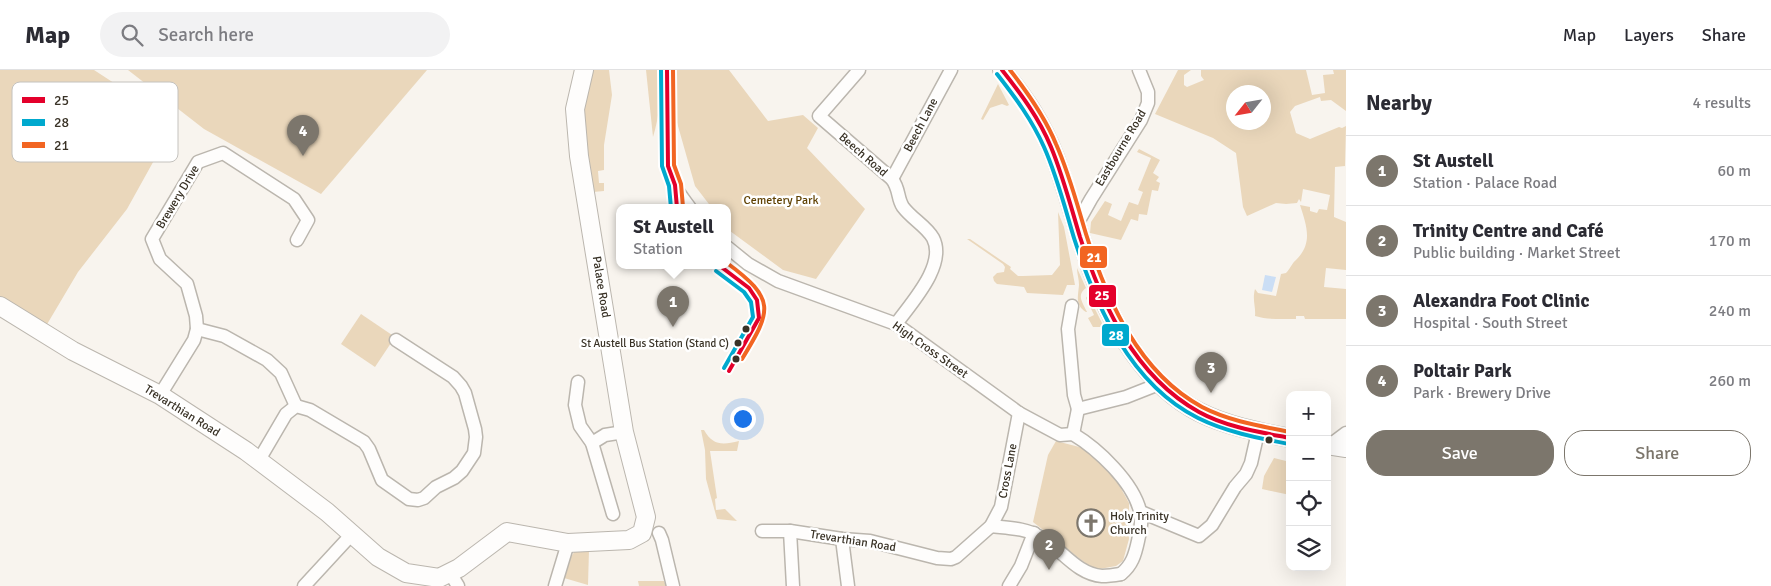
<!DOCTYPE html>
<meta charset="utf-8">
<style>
:root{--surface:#fff;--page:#f2f2f3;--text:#2b2b33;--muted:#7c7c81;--line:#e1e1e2;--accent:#7c766c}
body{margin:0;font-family:Signika,sans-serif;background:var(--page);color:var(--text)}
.controls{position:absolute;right:15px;bottom:15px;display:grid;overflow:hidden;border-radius:10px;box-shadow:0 5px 20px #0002}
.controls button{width:45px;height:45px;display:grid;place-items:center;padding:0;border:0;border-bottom:1px solid var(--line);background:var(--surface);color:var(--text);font:25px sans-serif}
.compass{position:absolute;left:1226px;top:15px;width:45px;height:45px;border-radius:50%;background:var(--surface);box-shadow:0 5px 20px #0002;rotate:239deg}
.you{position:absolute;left:742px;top:348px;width:18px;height:18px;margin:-12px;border:4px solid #fff;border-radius:50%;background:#1a73e8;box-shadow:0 0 0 8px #1a73e833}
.badge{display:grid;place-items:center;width:32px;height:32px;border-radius:50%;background:var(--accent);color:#fff;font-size:16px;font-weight:700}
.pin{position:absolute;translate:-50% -41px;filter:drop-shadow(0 1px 2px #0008)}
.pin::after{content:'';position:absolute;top:26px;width:18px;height:15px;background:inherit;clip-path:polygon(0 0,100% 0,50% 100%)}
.popup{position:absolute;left:616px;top:134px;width:115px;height:65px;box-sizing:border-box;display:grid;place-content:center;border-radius:10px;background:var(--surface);filter:drop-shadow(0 1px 4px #0005);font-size:16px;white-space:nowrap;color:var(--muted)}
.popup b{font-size:19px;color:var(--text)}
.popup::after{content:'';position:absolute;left:50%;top:100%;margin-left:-10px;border:10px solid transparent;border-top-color:var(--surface)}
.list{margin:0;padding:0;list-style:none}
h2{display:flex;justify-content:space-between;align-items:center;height:65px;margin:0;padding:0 20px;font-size:21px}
h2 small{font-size:16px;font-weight:400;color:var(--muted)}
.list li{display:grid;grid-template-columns:32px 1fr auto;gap:15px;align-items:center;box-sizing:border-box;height:70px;padding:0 20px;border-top:1px solid var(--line)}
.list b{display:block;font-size:19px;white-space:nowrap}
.list p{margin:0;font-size:16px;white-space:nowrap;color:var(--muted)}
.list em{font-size:16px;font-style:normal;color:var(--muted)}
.actions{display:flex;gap:10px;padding:15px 20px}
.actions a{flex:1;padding:11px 0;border:1px solid var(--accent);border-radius:20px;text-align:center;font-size:18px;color:var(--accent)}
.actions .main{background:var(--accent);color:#fff}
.icon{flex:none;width:28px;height:28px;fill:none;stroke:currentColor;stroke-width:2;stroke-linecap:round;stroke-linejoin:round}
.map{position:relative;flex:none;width:1346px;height:516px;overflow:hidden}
header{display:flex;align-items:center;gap:30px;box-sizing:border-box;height:70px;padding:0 25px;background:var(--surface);border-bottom:1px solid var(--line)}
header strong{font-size:24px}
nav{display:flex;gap:28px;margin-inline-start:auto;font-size:18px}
.search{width:350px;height:45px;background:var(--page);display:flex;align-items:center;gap:12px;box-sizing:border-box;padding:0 18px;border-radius:28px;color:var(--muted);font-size:19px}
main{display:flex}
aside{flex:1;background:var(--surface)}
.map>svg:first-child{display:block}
.green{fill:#ead7bb;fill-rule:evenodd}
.water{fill:#cbdef5}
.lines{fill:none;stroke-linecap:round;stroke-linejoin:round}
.street-casing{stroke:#bbb6ae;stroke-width:15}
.secondary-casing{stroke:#bbb6ae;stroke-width:20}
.street{stroke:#fefdfc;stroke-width:12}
.secondary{stroke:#fefdfc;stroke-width:18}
.bus-1-casing{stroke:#fff;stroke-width:8}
.bus-2-casing{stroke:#fff;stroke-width:8}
.bus-3-casing{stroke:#fff;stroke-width:8}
.bus-1{stroke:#e4002b;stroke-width:4}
.bus-2{stroke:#00a9ce;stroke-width:4}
.bus-3{stroke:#f26522;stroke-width:4}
.bus-dot{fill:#393226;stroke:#fff;stroke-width:2}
.labels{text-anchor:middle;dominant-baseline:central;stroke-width:5;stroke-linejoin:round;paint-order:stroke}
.bus-label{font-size:11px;fill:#393226;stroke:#fff;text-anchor:end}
.street-label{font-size:12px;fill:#393226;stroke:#fff}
.park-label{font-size:12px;fill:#5f4102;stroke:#fff}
.poi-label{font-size:12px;fill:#393226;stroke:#fff;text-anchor:start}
.key{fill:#fff;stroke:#c4c2be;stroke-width:1}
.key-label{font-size:14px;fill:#393226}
.line-badge{stroke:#fff;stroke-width:2}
.badge-label{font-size:14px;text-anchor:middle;font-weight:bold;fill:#fff}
</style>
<header>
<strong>Map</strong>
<div class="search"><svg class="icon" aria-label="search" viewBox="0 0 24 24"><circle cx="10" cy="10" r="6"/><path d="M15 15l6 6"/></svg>Search here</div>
<nav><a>Map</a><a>Layers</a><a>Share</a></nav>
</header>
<main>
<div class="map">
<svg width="1346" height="516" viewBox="0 0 1346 516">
<rect width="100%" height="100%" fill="#f8f4ee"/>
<g class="green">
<polygon points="0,0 94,0 157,41 167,67 127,139 78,202 46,256 0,226"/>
<polygon points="128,0 427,0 321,124 204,59"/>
<polygon points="590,0 609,0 612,25 604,75 604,100 598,101 599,113 604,113 604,121 593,122 585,68 583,42"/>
<path d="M646 0H657C663 21 659 47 653 67Z"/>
<polygon points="676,0 729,0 768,51 803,45 818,58 807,78 865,139 816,209 783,200 730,161 727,157 727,138 712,138 695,116 676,49"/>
<path d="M1178 0H1191L1184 5V15L1187 17 1204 10 1201 6V0H1306L1312 25 1325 23 1323 5 1334 4 1333 0H1346V41L1331 30 1321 31 1320 27 1295 36 1290 42 1296 63 1310 69 1339 57 1342 58 1346 56 1345 96 1335 97 1334 147 1346 152V200L1326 198 1324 217 1346 219V249H1305L1304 246H1296V249C1282 249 1268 250 1255 246 1256 237 1252 230 1255 219L1258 223 1276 226 1281 204 1286 203C1290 199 1292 193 1296 190 1313 173 1307 157 1300 135L1310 137V141L1317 143 1319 139 1327 140 1330 125 1303 119 1301 132 1299 129 1297 133 1286 134 1276 133 1247 146 1243 137 1236 83 1213 68 1155 44ZM1264 22V52H1234V22Z"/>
<polygon points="998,14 1009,35 1007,36 1002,34 990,38 983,50 981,49"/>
<polygon points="1139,79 1160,90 1153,103 1159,107 1156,111 1160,113 1158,121 1152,120 1147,145 1139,144 1138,151 1131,149 1121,170 1090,163 1091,152 1105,131 1112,134 1108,145 1121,151 1129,132 1138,135 1143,122 1138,120 1151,88 1137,82"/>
<polygon points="1058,142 1064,157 1075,215 1067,215 1063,225 1027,223 1024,217 997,214 994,211 993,207 997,203 1004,202 1005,197 1003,194 967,169 970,169 1011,197 1010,199 1018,206 1023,206 1052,205 1060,195"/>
<path d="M1077 198 1086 218C1076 225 1083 233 1087 242H1086C1075 235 1078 227 1079 215 1079 209 1077 204 1077 198Z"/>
<polygon points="1088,225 1104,257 1093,257 1088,248 1094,245 1086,228"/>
<polygon points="361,244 395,267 375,297 341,274"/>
<path d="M701 360H704C713 376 723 375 739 371L737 381H710L717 428 715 429 716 440 725 439 737 451 717 449 706 409 705 380Z"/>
<polygon points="1056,371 1087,379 1112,402 1129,433 1129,469 1123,491 1116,496 1094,500 1033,452 1048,385"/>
<polygon points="1274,388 1290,392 1290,425 1262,419 1264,406"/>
<polygon points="576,479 589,480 588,515 564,508 571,487"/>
<polygon points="638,511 664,511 666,516 639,516"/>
</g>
<polygon class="water" points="1265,205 1276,207 1272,222 1262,220"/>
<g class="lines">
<g class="street-casing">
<g id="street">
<path d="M667 0C667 31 661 89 675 116 679 124 685 131 690 138"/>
<path d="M859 0 819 46 892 109C900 120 897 128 903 137 912 149 926 156 933 168 947 195 911 233 896 254"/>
<polyline points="892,109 951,0"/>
<polyline points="1077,154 1091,129 1141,50 1148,33 1148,22 1139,0"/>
<polyline points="727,177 748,194 778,211 896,254 1019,343 1060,365 1073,364"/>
<polyline points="1072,236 1068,259 1074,325 1078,339"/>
<polyline points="197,259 224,266 267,290 281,303 296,336"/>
<polyline points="578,312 575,335 580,356 592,373 613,444"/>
<polyline points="160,325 194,270 197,259 196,246 187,214 160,189 152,169 198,92 223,83 294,129 308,150 297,170"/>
<polyline points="1078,339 1126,327 1159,314"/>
<path d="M1073 364C1098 379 1133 412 1140 441 1143 451 1140 461 1138 471 1135 485 1132 495 1121 504"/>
<polyline points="1073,364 1078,339"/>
<polyline points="592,373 605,365 624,362"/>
<polyline points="1330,375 1346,363"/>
<polyline points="259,390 286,344 296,336 310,340 364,372 369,379 382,410 409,429 418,430 424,428 436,417 454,408 462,401 474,383 476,367 475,359 465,323 461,316 453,307 396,270"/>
<polyline points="1141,442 1199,466 1212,455 1235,417 1246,404 1251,393 1258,362"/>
<path d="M991 456C1008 458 1026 458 1040 467 1061 478 1076 504 1102 506 1108 506 1115 505 1121 504"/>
<polyline points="762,461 790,461 842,469 870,471 937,488 951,489 956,487 991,456 1001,437 1019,343"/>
<polyline points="790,461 793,516"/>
<polyline points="659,463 662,470 673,516"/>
<polyline points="842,469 848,516"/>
<polyline points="450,503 458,516"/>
<polyline points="304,516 352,464"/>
<polyline points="555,516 568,473"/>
<polyline points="1009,516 1021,496 1034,463"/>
</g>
</g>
<g class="secondary-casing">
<g id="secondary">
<path d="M1002 0C1025 28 1042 53 1055 87 1066 117 1074 148 1084 178 1104 240 1139 311 1199 342 1227 356 1259 362 1290 368"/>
<polyline points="0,236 73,281 160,325 246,381 327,442 378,487 406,503 439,508 459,498 507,462 568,473 629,470 642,463 646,447 624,362 579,86 575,39 584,0"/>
<polyline points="1327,375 1346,378"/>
</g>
</g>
<use href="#street" class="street"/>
<use href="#secondary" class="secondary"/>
<g class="bus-1-casing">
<g id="bus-1">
<polyline points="667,0 668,96 675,115 677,138"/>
<path d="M1002 0C1021 24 1039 48 1051 77 1063 106 1071 137 1080 167 1102 234 1134 306 1199 342 1226 357 1259 362 1290 368"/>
<polyline points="720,196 749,218 757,230 759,248 729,301"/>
</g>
</g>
<g class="bus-2-casing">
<g id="bus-2">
<polyline points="661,0 662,96 669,116 671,138"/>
<path d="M997 4C1015 27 1032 50 1044 77 1057 106 1065 138 1074 168 1096 236 1130 314 1198 348 1226 362 1258 368 1289 374"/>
<polyline points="716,201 744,222 751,232 753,247 724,298"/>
</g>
</g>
<g class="bus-3-casing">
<g id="bus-3">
<polyline points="673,0 674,95 681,114 683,137"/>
<path d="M1010 0C1028 23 1045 47 1056 74 1069 103 1077 134 1086 164 1107 230 1138 302 1202 337 1229 351 1260 356 1290 362"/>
<path d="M727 193C776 229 772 240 742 289"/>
</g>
</g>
<use href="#bus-1" class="bus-1"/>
<use href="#bus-2" class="bus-2"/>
<use href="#bus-3" class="bus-3"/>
</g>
<defs>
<g id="church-ring" transform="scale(1.4375)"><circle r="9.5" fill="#fff" stroke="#7c766c" stroke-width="1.5"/><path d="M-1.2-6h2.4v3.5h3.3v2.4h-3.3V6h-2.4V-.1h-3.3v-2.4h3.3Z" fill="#7c766c"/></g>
</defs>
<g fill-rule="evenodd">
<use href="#church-ring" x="1091" y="453"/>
</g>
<g class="bus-dot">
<circle cx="746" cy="259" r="4.5"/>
<circle cx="738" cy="273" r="4.5"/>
<circle cx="736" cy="289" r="4.5"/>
<circle cx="1269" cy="370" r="4.5"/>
</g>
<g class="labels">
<g class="bus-label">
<text x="729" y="273">St Austell Bus Station (Stand C)</text>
</g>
<g class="street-label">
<text transform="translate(921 55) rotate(-62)">Beech Lane</text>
<text transform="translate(1121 78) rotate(-59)">Eastbourne Road</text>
<text transform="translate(863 85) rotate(41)">Beech Road</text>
<text transform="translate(178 127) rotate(-59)">Brewery Drive</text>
<text transform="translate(601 217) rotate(81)">Palace Road</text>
<text transform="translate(930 280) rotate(35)">High Cross Street</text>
<text transform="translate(182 341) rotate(32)">Trevarthian Road</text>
<text transform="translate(1008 401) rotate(-79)">Cross Lane</text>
<text transform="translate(853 471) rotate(9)">Trevarthian Road</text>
</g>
<g class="park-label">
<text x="781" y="130">Cemetery Park</text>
</g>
<g class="poi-label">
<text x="1110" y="446">Holy Trinity<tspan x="1110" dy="14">Church</tspan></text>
</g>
</g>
<rect x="12" y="12" width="166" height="80" rx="8" class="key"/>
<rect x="22" y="27" width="23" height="6" fill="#e4002b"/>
<rect x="22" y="49" width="23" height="7" fill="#00a9ce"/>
<rect x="22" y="72" width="23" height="6" fill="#f26522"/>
<g class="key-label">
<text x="54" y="35">25</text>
<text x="54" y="57">28</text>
<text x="54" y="80">21</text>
</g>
<g class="line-badge">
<rect x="1079" y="175" width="29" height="24" rx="5" fill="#f26522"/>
<rect x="1088" y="214" width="29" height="24" rx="5" fill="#e4002b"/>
<rect x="1101" y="253" width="29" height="24" rx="5" fill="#00a9ce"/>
</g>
<g class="badge-label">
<text x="1094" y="192">21</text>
<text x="1102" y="230">25</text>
<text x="1116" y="270">28</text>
</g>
</svg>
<div class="controls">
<button>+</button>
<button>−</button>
<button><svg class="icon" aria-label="locate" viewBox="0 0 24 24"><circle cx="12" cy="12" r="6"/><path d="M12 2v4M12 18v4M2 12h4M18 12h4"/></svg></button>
<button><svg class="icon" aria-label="layers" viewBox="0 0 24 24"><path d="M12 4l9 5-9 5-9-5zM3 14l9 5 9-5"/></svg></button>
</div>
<svg class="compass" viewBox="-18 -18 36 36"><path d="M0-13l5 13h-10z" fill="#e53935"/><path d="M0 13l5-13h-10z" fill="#7c7c81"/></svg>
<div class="you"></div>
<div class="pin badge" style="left:673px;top:257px">1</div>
<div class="popup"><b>St Austell</b>Station</div>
<div class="pin badge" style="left:1049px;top:500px">2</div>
<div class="pin badge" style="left:1211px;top:323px">3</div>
<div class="pin badge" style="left:303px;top:86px">4</div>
</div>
<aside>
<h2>Nearby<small>4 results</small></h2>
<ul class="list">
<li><span class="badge">1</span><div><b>St Austell</b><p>Station · Palace Road</p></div><em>60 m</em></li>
<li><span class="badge">2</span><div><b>Trinity Centre and Café</b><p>Public building · Market Street</p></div><em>170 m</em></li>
<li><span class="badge">3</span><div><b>Alexandra Foot Clinic</b><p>Hospital · South Street</p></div><em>240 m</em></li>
<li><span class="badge">4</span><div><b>Poltair Park</b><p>Park · Brewery Drive</p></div><em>260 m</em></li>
</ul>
<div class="actions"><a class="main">Save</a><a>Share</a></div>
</aside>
</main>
